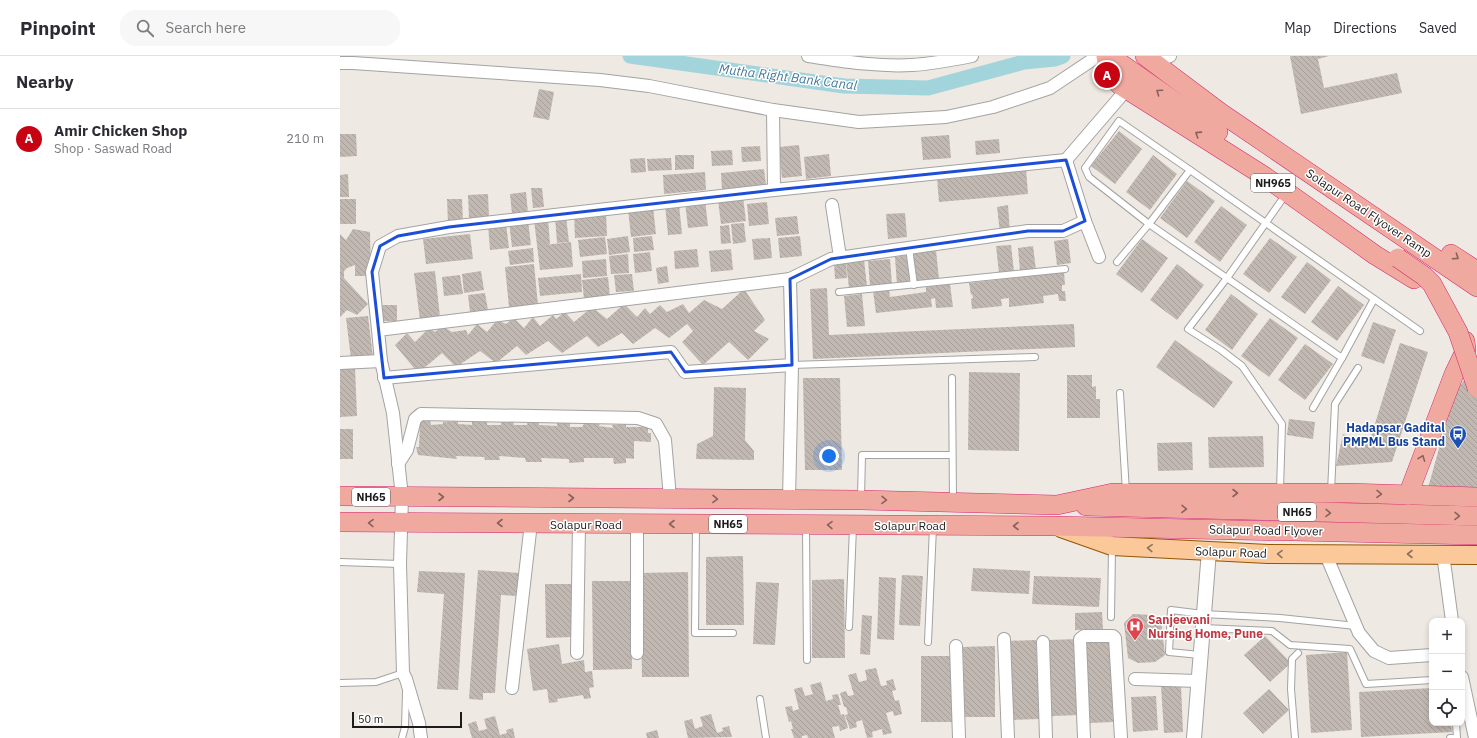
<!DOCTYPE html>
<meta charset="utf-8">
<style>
:root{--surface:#fff;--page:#f7f7f7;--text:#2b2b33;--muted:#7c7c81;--line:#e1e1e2;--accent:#c70213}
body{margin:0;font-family:"IBM Plex Sans",sans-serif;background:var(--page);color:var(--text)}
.controls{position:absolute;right:12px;bottom:12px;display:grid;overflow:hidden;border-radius:8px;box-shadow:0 2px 6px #0003}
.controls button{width:36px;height:36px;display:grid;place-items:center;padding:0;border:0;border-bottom:1px solid var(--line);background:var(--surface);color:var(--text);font:20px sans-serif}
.scale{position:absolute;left:12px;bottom:10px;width:110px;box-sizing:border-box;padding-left:4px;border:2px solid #1c1c1c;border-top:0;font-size:11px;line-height:14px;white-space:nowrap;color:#1c1c1c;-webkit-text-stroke:3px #fff;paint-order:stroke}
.you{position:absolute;left:489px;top:400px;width:14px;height:14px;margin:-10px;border:3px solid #fff;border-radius:50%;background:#1a73e8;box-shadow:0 0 0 6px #1a73e833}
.badge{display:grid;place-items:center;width:26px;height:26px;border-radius:50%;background:var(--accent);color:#fff;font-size:13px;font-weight:700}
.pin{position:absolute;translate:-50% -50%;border:2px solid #fff;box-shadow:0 1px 4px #0006}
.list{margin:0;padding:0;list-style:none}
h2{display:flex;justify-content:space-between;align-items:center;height:52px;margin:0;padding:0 16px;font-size:17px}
h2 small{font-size:13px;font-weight:400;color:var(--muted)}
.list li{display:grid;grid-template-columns:26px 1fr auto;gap:12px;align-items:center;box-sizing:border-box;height:60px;padding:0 16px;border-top:1px solid var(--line)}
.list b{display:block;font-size:15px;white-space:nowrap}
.list p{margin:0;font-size:13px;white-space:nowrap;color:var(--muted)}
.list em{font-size:13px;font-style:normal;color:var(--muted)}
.icon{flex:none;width:22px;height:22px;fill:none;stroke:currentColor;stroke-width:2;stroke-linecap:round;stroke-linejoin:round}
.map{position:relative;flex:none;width:1137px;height:682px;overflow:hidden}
header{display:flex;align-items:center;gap:24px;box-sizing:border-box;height:56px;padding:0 20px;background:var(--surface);border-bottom:1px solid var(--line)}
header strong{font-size:19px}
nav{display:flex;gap:22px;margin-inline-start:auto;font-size:14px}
.search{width:280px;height:36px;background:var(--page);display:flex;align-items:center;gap:10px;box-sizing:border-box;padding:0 14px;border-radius:16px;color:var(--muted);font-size:15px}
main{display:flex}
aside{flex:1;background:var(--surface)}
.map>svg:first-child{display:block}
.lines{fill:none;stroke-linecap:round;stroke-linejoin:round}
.canal{stroke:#a2d4db;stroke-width:15}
.building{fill:url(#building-back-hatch)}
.service-casing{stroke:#a3a3a3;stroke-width:8}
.minor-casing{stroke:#a3a3a3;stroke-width:14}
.tertiary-casing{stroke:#a3a3a3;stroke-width:16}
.primary-casing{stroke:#945601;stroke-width:20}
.trunk-casing{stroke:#d62571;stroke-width:20}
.service{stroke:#fff;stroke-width:6}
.minor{stroke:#fff;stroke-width:12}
.tertiary{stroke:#fff;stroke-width:14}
.primary{stroke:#fbc89a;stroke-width:18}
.trunk{stroke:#f0a99e;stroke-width:19}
.trunk-bridge-casing{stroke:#d62571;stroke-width:20;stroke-linecap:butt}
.trunk-bridge{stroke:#f0a99e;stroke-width:19}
.oneway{stroke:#86625d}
.oneway2{stroke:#8c725b}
.marked{fill:none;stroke:#1d4ed8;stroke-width:3;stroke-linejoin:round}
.labels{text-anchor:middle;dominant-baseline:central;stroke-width:3;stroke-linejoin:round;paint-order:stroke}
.shield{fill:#fff;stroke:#606060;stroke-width:1}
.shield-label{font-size:11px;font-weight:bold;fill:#1c1c1c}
.street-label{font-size:12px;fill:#1c1c1c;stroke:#fff}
.transit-label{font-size:12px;font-weight:bold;fill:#164399;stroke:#fff;text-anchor:end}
.health-label{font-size:12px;font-weight:bold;fill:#be3a42;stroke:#fff;text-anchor:start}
.water-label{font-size:13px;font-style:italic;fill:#44789c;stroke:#fff}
</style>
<header>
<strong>Pinpoint</strong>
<div class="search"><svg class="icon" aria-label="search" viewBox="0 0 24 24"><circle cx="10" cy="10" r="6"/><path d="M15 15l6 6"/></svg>Search here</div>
<nav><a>Map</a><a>Directions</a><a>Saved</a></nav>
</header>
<main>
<aside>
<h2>Nearby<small></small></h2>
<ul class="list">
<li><span class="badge">A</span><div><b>Amir Chicken Shop</b><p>Shop · Saswad Road</p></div><em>210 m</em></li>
</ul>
</aside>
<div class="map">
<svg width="1137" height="682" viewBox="0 0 1137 682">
<defs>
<pattern id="building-back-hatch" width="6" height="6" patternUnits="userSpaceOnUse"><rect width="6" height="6" fill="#c2b8b2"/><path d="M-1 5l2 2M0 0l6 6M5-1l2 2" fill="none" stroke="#a69e98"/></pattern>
</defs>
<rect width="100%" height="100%" fill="#eee9e2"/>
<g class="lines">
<polyline class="canal" points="290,0 504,30 588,32 684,6 715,3 723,0"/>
</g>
<g class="building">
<polygon points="950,0 989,0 978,3 984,32 1057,17 1062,37 961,58"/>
<polygon points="199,33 214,36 209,64 193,61"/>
<polygon points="779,75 802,93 775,128 751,110"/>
<polygon points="0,78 16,78 17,100 0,101"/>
<polygon points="609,79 611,102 583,104 581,81"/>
<polygon points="659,83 660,97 636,99 635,85"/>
<polygon points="459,89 462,120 442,122 439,91"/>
<polygon points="420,90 421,105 402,106 401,91"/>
<polygon points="392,94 393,109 372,110 371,95"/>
<polygon points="489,98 491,120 466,123 464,101"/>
<polygon points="335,99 354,99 354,113 335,114"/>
<polygon points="813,99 837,118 810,154 786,136"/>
<polygon points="305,102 306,116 291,117 290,103"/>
<polygon points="331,102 332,114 308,115 307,103"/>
<polygon points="424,113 426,130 382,133 381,117"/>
<polygon points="686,113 688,138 599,146 597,122"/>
<polygon points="365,116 366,134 324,138 323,119"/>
<polygon points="8,118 9,141 0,141 0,119"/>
<polygon points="847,125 875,145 847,182 820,162"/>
<polygon points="191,132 202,132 204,151 193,152"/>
<polygon points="186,136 188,157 172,158 170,138"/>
<polygon points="148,138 149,161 129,162 128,139"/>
<polygon points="403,141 406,165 381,168 378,144"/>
<rect x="0" y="143" width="16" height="25"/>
<polygon points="107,143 122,143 123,166 108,167"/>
<polygon points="365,144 368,170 348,172 345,146"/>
<polygon points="427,146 429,168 409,170 407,148"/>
<polygon points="339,148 342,178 328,179 325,149"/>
<polygon points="668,149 670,176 660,177 657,151"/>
<polygon points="881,150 907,169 880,206 854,186"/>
<polygon points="313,151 316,178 291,181 288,153"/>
<polygon points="266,156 267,180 235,182 234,158"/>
<polygon points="565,157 567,181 548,183 546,158"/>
<polygon points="226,160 229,186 217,187 215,161"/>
<polygon points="457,160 459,178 437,180 435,162"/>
<polygon points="208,162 210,188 204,189 231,186 233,211 200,214 194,164"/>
<polygon points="188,164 191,189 172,191 169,166"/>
<polygon points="404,167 406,186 393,188 391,168"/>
<polygon points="166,168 169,192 150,194 148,169"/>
<polygon points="389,169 391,187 381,188 380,170"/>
<polygon points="13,173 30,176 31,220 15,220 15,209 7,212 4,215 4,222 28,248 17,259 7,254 0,261 0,178 6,184"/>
<polygon points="130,178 133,203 86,208 83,183"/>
<polygon points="288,180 290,196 269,199 267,183"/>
<polygon points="312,180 314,194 294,196 293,182"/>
<polygon points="460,180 462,200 440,202 438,182"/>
<polygon points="265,181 267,198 240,201 238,184"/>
<polygon points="430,182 432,202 414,204 412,183"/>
<polygon points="930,182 957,201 929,237 903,218"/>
<polygon points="728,183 731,207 717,209 714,185"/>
<polygon points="802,183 828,202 802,237 776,218"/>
<polygon points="671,189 674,216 659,217 656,190"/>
<polygon points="693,190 696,214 680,215 678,192"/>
<polygon points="193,192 194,206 170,209 168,195"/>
<polygon points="357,193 359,211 335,213 334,195"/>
<polygon points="391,193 393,214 371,216 369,195"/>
<polygon points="596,194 599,223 576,226 573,196"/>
<polygon points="310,196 312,215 295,217 293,198"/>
<polygon points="288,198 289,217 271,218 269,200"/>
<polygon points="568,199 570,228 557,229 555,201"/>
<polygon points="266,203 267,220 243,222 242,205"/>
<polygon points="550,203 552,228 530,230 528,205"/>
<polygon points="524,204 527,230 509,232 506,206"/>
<polygon points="506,206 507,222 495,223 494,207"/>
<polygon points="967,206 991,224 965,258 941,241"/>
<polygon points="194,208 198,249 169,251 165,211"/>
<polygon points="837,208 864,229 837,264 810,244"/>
<polygon points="327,210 329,226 318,228 316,212"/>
<polygon points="95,215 100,261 80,264 74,217"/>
<polygon points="141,215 144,234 124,237 122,218"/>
<polygon points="724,216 725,229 722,229 722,235 725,235 726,245 719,245 718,238 703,240 704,247 669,251 669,242 661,243 662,250 632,253 631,243 633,242 632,238 631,239 629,227"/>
<polygon points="241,218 242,236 200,240 198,222"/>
<polygon points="292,218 294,235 276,236 274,219"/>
<polygon points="120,219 123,238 104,240 102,221"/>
<polygon points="268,221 270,241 244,243 242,224"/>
<polygon points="610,228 613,251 596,252 595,242 591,243 592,251 536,257 533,235 549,233 550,241 586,236 586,231"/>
<polygon points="998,230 1024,249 997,285 971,266"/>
<polygon points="487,232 489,279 734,268 735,291 473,303 470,233"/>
<polygon points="404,233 425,264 414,275 429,283 408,304 389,286 363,309 342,286 353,275 347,268 329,282 315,272 293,288 282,277 258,291 247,280 222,297 208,285 186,299 177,290 156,307 140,295 116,311 102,297 78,317 55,289 67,277 75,286 89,272 95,276 102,270 112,276 126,274 128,279 137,268 147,276 157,264 166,268 174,262 184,272 193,261 200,270 213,259 216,263 225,256 234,266 252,251 267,263 284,248 297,261 305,252 310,258 320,249 327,256 343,248 349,257 364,244 382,253"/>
<polygon points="145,237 148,254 130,256 128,239"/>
<polygon points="522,238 525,270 507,271 504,240"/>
<polygon points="891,238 918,258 892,294 865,274"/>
<polygon points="42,249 57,249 57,265 43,265"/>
<polygon points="28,260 33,301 11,303 6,262"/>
<polygon points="930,262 958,282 929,321 901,300"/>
<polygon points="1033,266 1056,274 1044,308 1021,300"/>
<polygon points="835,284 893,326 874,352 816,311"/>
<polygon points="1060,287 1088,296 1052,406 996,410 1003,378 1029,387"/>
<polygon points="965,288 993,308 965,344 938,324"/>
<polygon points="1137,308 1137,433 1088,432 1110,353 1118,332"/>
<polygon points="15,312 17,360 0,361 0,313"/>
<polygon points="629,316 680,317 679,395 628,394"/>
<polygon points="727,319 752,319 752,331 756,330 756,343 760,343 760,362 727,362"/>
<polygon points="463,322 500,322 502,414 465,414"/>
<polygon points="374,331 406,332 405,384 414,395 414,404 356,403 357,388 373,380"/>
<polygon points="949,363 975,366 973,383 947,379"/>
<polygon points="90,364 91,369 103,368 103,366 118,365 118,368 132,369 132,365 147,365 147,369 161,369 161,365 173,365 174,369 187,369 188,365 199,365 199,369 217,370 217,366 230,366 230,371 242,371 244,368 260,367 259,370 273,372 272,369 286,368 286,371 301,371 301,369 308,369 308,377 311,377 311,386 294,385 294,403 286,402 286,407 274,408 273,402 244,402 244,406 229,407 229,403 201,402 202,406 186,406 185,402 159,400 160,404 145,404 144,401 116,400 117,403 78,399 76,391 79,391 80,365"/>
<rect x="0" y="373" width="13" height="30"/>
<polygon points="923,380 924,411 869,412 868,381"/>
<polygon points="852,386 853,414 818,415 817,387"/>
<polygon points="403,500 404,569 366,569 366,501"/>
<polygon points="633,512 690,515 689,538 631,535"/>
<polygon points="138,514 180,517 178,540 161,539 155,637 143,637 143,644 129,643"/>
<polygon points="79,515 125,517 118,634 97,633 104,538 77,536"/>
<polygon points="348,516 349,621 302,621 300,517"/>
<polygon points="562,519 583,520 580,570 559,569"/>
<polygon points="694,520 761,522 759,551 692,548"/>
<polygon points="539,521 556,522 554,584 537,583"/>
<polygon points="504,523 505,602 472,602 472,524"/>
<polygon points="252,525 291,525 292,613 253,614"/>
<polygon points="416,526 439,527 435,589 413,588"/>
<polygon points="205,528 231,528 232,581 206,582"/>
<polygon points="762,556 763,573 735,574 735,557"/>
<polygon points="793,558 812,559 821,563 825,599 815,606 798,607 788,602 784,567"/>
<polygon points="522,559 532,560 530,599 520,598"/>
<polygon points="925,580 951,607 930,626 904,599"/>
<polygon points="737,583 740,659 712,660 709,584"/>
<polygon points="696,584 700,663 671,664 667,585"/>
<polygon points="770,586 773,666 750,667 746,587"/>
<polygon points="219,588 222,608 244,604 245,616 252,615 254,631 249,632 251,642 244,643 243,639 217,643 218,646 209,647 207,633 193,635 187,593"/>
<polygon points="655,590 655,661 624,661 623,591"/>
<polygon points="1007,596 1012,674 971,677 966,599"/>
<rect x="581" y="600" width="33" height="66"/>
<polygon points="536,612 541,630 547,629 546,625 553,623 556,634 552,635 555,645 559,644 562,658 554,660 553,655 546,657 552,677 543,679 542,673 532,676 533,681 527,682 522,664 516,666 517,671 510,673 505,659 508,658 506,651 504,651 500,637 506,635 508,640 514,639 508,619 516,617 519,626 527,624 525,614"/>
<polygon points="481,626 486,645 493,643 492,639 498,638 501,649 498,649 501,659 504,658 508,672 500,675 499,670 492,671 495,682 468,682 467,679 462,680 462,682 454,682 451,673 453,673 451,665 449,666 445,651 452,650 453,655 459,653 454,633 462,631 465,640 473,638 470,629"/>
<polygon points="841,629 843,676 824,677 821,630"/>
<polygon points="1092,632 1092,667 1111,667 1112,676 1021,681 1019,636"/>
<polygon points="929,633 949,654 923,678 903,657"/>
<polygon points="816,640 818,674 793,676 791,641"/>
<polygon points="371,658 377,677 383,675 382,672 389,670 392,681 348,682 344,665 352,663 355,673 363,670 360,661"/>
<polygon points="155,660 160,679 167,677 166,674 173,672 175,682 132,682 128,668 136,665 139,675 147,673 144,663"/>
<polygon points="317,674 319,682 307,682 306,677"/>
</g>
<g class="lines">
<g class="service-casing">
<g id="service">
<polyline points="850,114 779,65 745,112 749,121 809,168 1002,302"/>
<polyline points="569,192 574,229"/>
<polyline points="777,206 809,168 850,114 1080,275"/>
<polyline points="499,236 725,213"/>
<polyline points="452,309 695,301"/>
<polyline points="612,322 613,445"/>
<polyline points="780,337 786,436"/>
<polyline points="973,352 1002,302 1034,243"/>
<polyline points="940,434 942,368 902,310 881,294 848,273 887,222 946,138"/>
<polyline points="991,436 995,348 1018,312"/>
<polyline points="521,441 522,399 612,399"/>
<polyline points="356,469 355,577 393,577"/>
<polyline points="466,471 467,604"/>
<polyline points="0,506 60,508"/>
<polyline points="771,561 772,491"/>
<polyline points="509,571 513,471"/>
<polyline points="863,572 932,575 950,589 1010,593 1026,628 1092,624"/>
<polyline points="588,586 593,471"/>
<polyline points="860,599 829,596 831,554 863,558 940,562 1016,570"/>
<polyline points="0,627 36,626 63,617"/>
<polyline points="420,643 426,682"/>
<polyline points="62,682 65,671 66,636"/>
<polyline points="955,682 951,633 952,603 958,597"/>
<polyline points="1110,682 1117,682 1116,667"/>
</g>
</g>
<g class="minor-casing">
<g id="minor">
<path d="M468 0C502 5 537 11 572 9 592 8 612 4 632 0"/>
<polyline points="0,7 13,7 260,24 309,30 433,54 519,66 606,61 653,51 710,32 758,0"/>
<polyline points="814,7 830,0"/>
<polyline points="433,54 434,134"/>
<polyline points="726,104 787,33"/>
<polyline points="492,149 500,201"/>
<polyline points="745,165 759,201"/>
<polyline points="38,274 32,216 40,190 58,180 109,171 434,134 726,104 745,165 723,175 688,175 491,203 450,223 38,274 41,305 53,357 62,441 60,508 63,617 66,623 79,667 81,682"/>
<polyline points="0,307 41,305"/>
<polyline points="44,322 331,296 345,316 452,309"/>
<polyline points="58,408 67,394 75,363 81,358 298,362 316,368 325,384 330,442"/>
<polyline points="449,443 452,309 450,223"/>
<polyline points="297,468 297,597"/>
<polyline points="1103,498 1112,565"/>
<polyline points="986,499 1019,577 1034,595 1049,602 1092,599"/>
<polyline points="664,583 668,682"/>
<polyline points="703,586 706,682"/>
<polyline points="616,590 619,682"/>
<polyline points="237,597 239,468"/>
<polyline points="1122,621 1135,682"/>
<polyline points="795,623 858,625"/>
<polyline points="172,632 191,467"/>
<polyline points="744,682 740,583 744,580 773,580 775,582 781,682"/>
</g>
</g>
<g class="tertiary-casing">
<polyline id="tertiary" points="854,682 869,495"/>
</g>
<g class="primary-casing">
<polyline id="primary" points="721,472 772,490 928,498 1137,499"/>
</g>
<g class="trunk-casing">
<g id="trunk">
<polyline points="766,0 769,18 780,29 924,120 1035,199 1074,223"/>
<polyline points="770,0 878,76"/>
<polyline points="805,0 881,57 1137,231"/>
<polyline points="1111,198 1137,215"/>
<polyline points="1068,439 1114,318 1126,293 1125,285"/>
<polyline points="0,440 521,444 717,449 773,437 1008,437 1137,441"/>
<polyline points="746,450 1137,460"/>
<polyline points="0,466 715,470 1137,479"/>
</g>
</g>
<use href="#service" class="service"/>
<use href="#minor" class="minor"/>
<use href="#tertiary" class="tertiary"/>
<use href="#primary" class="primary"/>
<use href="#trunk" class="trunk"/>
<g class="trunk-bridge-casing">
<polyline id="trunk-bridge" points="1058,202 1084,220 1092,228 1118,276 1137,332"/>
</g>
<use href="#trunk-bridge" class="trunk-bridge"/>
</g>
<defs><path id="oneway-chevron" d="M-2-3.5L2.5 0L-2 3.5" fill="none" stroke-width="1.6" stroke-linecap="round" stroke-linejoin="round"/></defs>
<g class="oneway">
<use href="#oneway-chevron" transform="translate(819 36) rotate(-145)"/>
<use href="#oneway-chevron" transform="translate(858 78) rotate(-147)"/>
<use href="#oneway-chevron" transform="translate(1116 201) rotate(34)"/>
<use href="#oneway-chevron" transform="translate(1082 402) rotate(-69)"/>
<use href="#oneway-chevron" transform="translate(895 437)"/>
<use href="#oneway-chevron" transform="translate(1039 438) rotate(1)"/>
<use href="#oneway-chevron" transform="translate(101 441)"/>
<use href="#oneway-chevron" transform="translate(231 442)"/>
<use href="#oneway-chevron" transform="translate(375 443) rotate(1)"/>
<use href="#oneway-chevron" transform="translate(544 444) rotate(2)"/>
<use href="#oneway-chevron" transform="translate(844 453) rotate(1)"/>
<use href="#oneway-chevron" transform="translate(988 457) rotate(1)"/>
<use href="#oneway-chevron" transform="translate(1117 460) rotate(1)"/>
<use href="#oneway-chevron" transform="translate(31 467) rotate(-179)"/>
<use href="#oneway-chevron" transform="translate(160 467) rotate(180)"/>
<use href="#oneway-chevron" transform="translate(332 468) rotate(-180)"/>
<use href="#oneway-chevron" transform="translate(490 469) rotate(-179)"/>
<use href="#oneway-chevron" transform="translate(676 470) rotate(-180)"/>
</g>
<g class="oneway2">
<use href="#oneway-chevron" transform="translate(810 492) rotate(-177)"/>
<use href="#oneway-chevron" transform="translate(940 498) rotate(-179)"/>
<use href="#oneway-chevron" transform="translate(1070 498) rotate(180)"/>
</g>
<path class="marked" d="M726 104 745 165 723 175H688L491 203 450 223 452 309 345 316 331 296 44 322 32 216 40 190 58 180 109 171 434 134Z"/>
<defs>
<g id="bus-pin" transform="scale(0.9)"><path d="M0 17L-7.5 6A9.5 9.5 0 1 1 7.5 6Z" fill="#1a4fb4" stroke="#fff"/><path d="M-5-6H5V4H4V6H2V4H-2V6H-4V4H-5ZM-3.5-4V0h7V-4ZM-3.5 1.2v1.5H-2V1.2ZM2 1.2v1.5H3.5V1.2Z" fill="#fff"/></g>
<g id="hospital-pin" transform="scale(0.9)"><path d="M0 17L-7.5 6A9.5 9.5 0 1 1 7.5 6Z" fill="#e0444e" stroke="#fff"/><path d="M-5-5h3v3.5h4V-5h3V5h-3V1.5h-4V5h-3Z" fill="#fff"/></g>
</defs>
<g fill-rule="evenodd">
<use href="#bus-pin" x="1118" y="378"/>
<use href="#hospital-pin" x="795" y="570"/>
</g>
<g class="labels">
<g class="shield">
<rect x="911" y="118" width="44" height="18" rx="3"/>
<rect x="12" y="432" width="38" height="18" rx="3"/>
<rect x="938" y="447" width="38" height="18" rx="3"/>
<rect x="369" y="459" width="38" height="18" rx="3"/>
</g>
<g class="shield-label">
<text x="933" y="127">NH965</text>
<text x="31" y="441">NH65</text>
<text x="957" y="456">NH65</text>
<text x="388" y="468">NH65</text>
</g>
<g class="street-label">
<text transform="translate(1029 157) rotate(34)">Solapur Road Flyover Ramp</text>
<text x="246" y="468">Solapur Road</text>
<text x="570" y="469">Solapur Road</text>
<text transform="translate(926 474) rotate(1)">Solapur Road Flyover</text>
<text transform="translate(891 496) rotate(2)">Solapur Road</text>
</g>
<g class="transit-label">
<text x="1105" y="371">Hadapsar Gadital<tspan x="1105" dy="14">PMPML Bus Stand</tspan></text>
</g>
<g class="health-label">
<text x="808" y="563">Sanjeevani<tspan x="808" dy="14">Nursing Home, Pune</tspan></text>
</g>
<g class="water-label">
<text transform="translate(448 21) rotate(7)">Mutha Right Bank Canal</text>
</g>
</g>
</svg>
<div class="controls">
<button>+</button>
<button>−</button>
<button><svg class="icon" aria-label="locate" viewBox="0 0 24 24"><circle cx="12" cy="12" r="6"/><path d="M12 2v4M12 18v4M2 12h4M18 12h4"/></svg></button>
</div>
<div class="scale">50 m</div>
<div class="you"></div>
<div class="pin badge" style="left:767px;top:19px">A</div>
</div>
</main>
